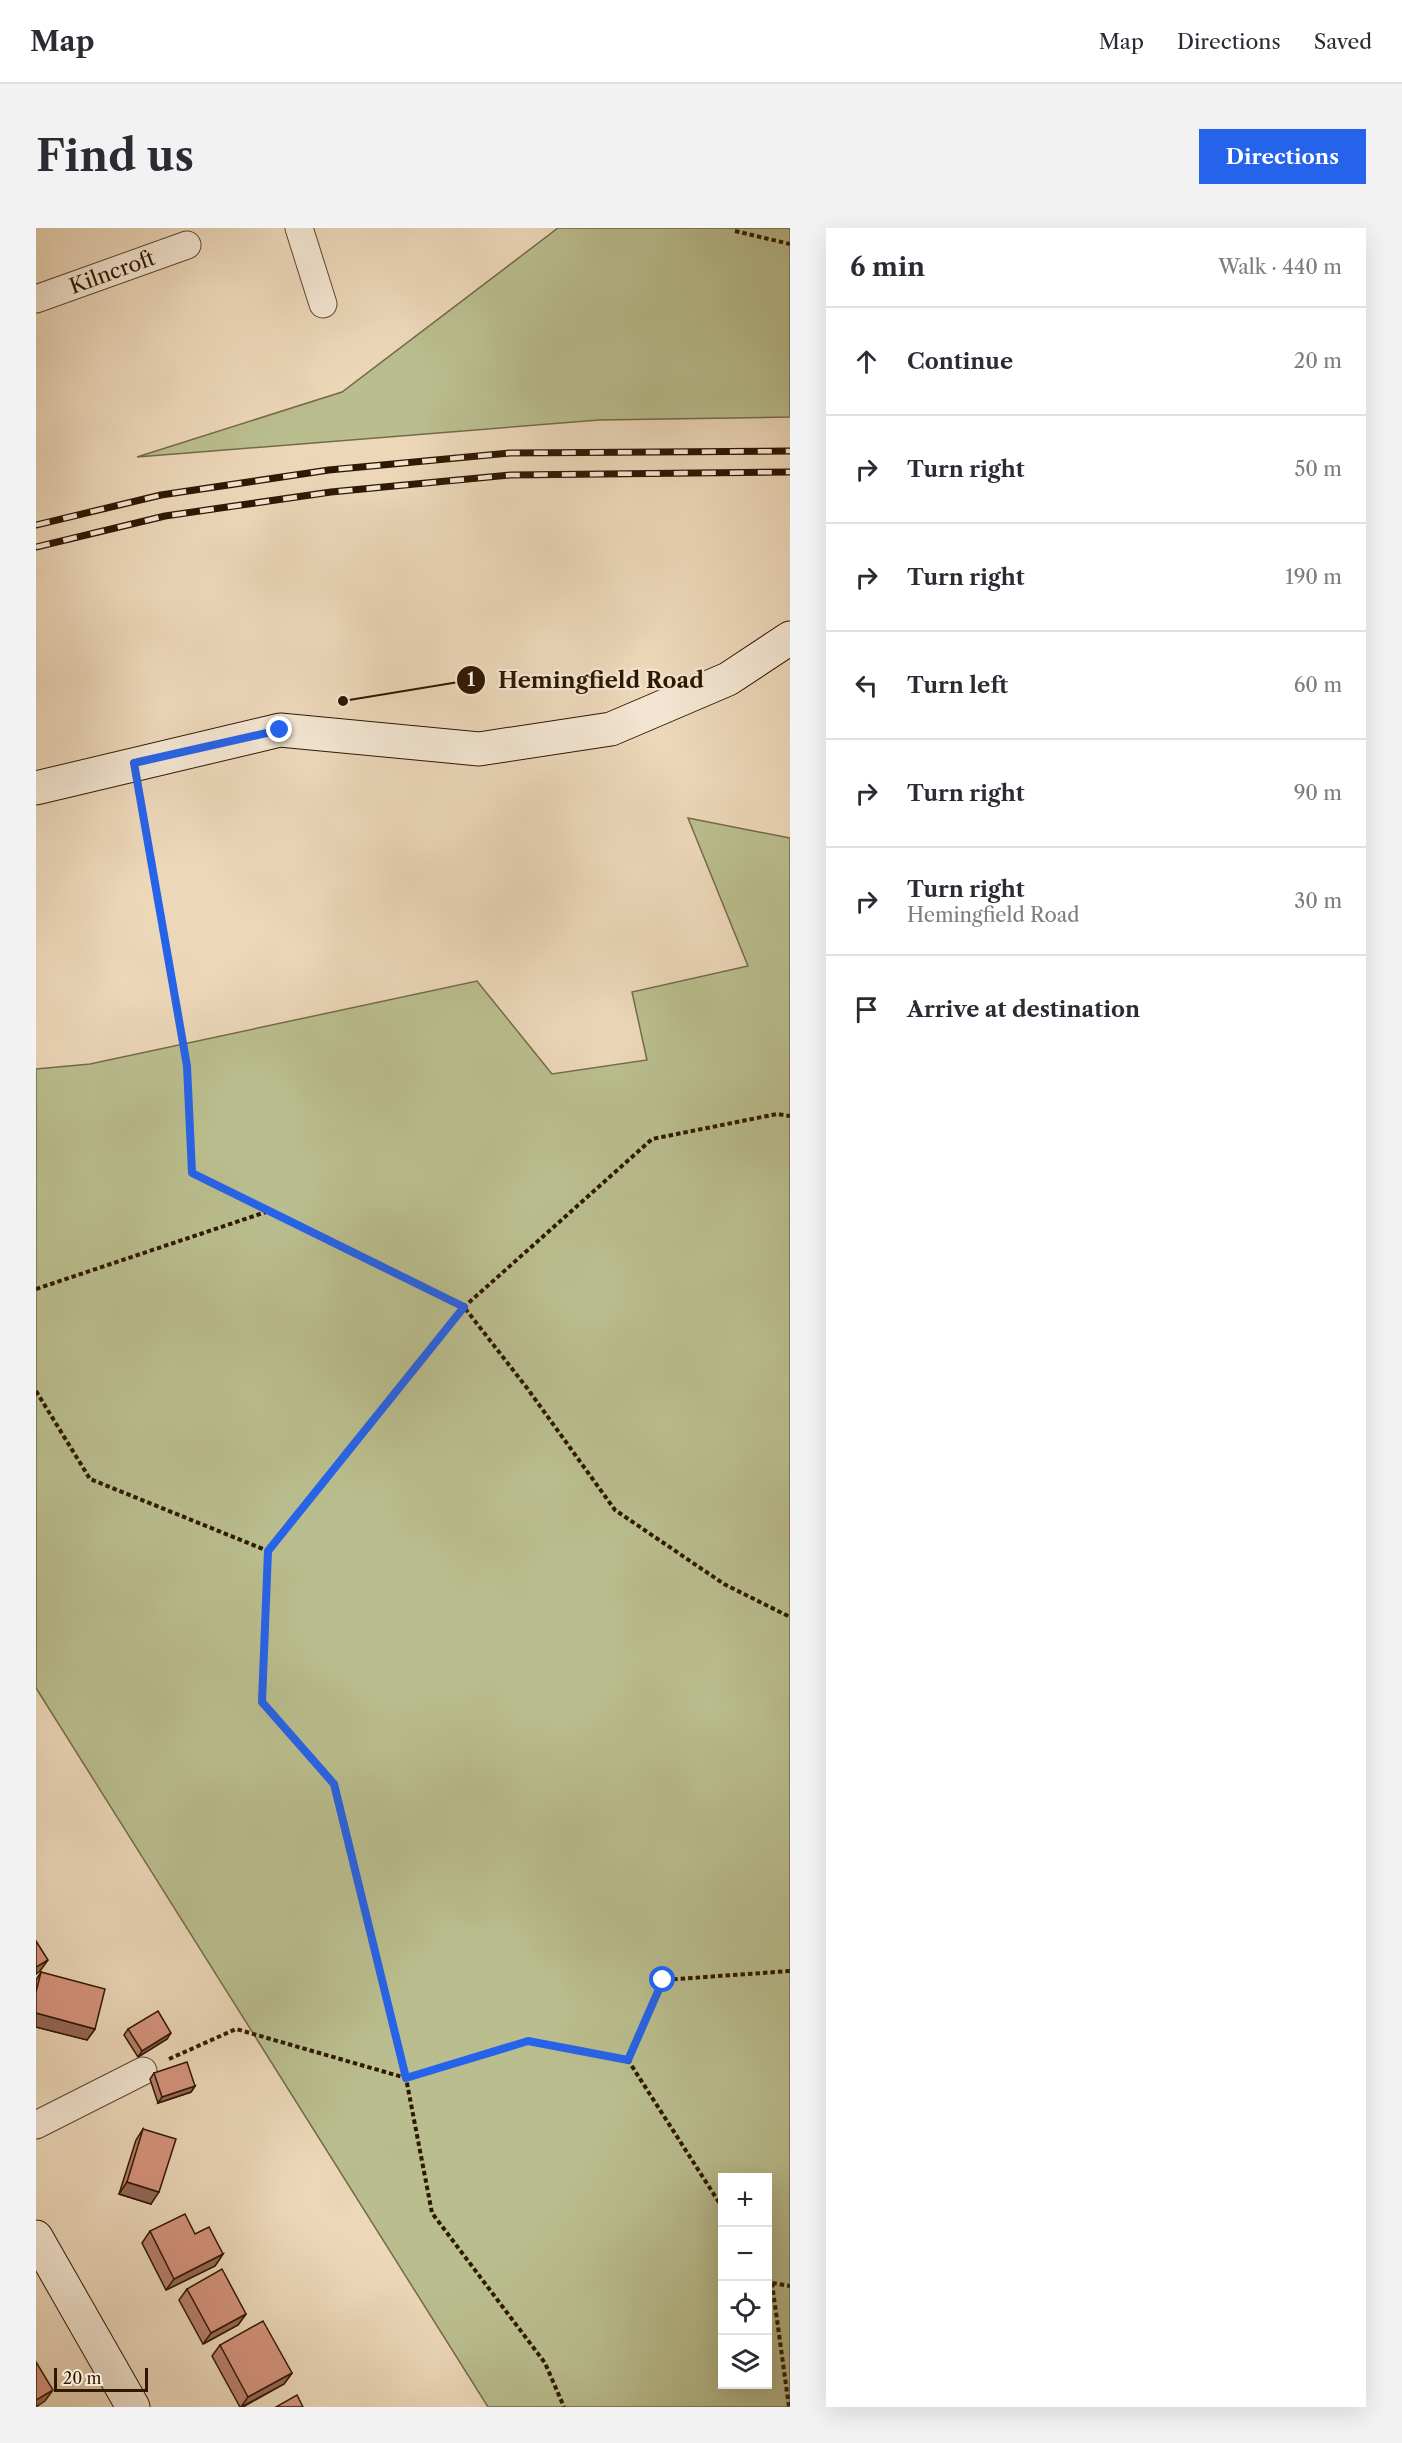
<!DOCTYPE html>
<meta charset="utf-8">
<style>
:root{--surface:#fff;--page:#f2f2f3;--text:#2b2b33;--muted:#7c7c81;--line:#e1e1e2;--accent:#2563eb}
body{margin:0;font-family:"Libre Caslon Text",serif;background:var(--page);color:var(--text)}
.controls{position:absolute;right:18px;bottom:18px;display:grid;overflow:hidden;border-radius:0px;box-shadow:0 6px 24px #0002}
.controls button{width:54px;height:54px;display:grid;place-items:center;padding:0;border:0;border-bottom:2px solid var(--line);background:var(--surface);color:var(--text);font:30px sans-serif}
.scale{position:absolute;left:18px;bottom:15px;width:94px;box-sizing:border-box;padding-left:6px;border:3px solid #2f1801;border-top:0;font-size:16px;line-height:21px;white-space:nowrap;color:#2f1801;-webkit-text-stroke:4px #f3e5d2;paint-order:stroke}
.stop{position:absolute;width:18px;height:18px;margin:-14px;border:4px solid #2563eb;border-radius:50%;background:#fff}
.stop.end{background:#2563eb;border-color:#fff;box-shadow:0 2px 6px #0008}
.list{margin:0;padding:0;list-style:none}
h2{display:flex;justify-content:space-between;align-items:center;height:78px;margin:0;padding:0 24px;font-size:26px}
h2 small{font-size:20px;font-weight:400;color:var(--muted)}
.list li{display:grid;grid-template-columns:39px 1fr auto;gap:18px;align-items:center;box-sizing:border-box;height:108px;padding:0 24px;border-top:2px solid var(--line)}
.list b{display:block;font-size:22px;white-space:nowrap}
.list p{margin:0;font-size:20px;white-space:nowrap;color:var(--muted)}
.list em{font-size:20px;font-style:normal;color:var(--muted)}
.icon{flex:none;width:33px;height:33px;fill:none;stroke:currentColor;stroke-width:2;stroke-linecap:round;stroke-linejoin:round}
.map{position:relative;flex:none;width:754px;height:2179px;overflow:hidden;border-radius:0px}
header{display:flex;align-items:center;gap:36px;box-sizing:border-box;height:84px;padding:0 30px;background:var(--surface);border-bottom:2px solid var(--line)}
header strong{font-size:28px}
nav{display:flex;gap:33px;margin-inline-start:auto;font-size:21px}
.intro{display:flex;align-items:center;justify-content:space-between;box-sizing:border-box;height:144px;padding:0 36px}
h1{margin:0;font-size:42px}
.button{padding:15px 27px;border-radius:0px;background:var(--accent);color:#fff;font-size:21px;font-weight:700}
main{display:flex;gap:36px;padding:0 36px}
aside{flex:1;background:var(--surface);border-radius:0px;box-shadow:0 6px 24px #0002}
.map>svg:first-child{display:block}
.green{fill:#babe8e;stroke:#746b48;stroke-width:1.5;fill-rule:evenodd}
.lines{fill:none;stroke-linecap:round;stroke-linejoin:round}
.street-casing{stroke:#5e482f;stroke-width:29}
.secondary-casing{stroke:#2f1801;stroke-width:35}
.path{stroke:#2f1801;stroke-width:4;stroke-dasharray:4.5 3;stroke-linecap:butt}
.street{stroke:#f3e5d2;stroke-width:27}
.secondary{stroke:#f3e5d2;stroke-width:33}
.rail-casing{stroke:#2f1801;stroke-width:7}
.rail{stroke:#f3e5d2;stroke-width:4.5;stroke-dasharray:14;stroke-linecap:butt}
.wall{fill:#b77e6c;stroke:#2f1801;stroke-width:1.5}
.shaded-wall{fill:#956758;stroke:#2f1801;stroke-width:1.5}
.building{fill:#d5937d;stroke:#2f1801;stroke-width:1.5}
.route{stroke:#2563eb;stroke-width:8}
.labels{text-anchor:middle;dominant-baseline:central;stroke-width:4.5;stroke-linejoin:round;paint-order:stroke}
.street-label{font-size:21px;fill:#2f1801;stroke:#f3e5d2}
.leader{fill:none;stroke:#2f1801;stroke-width:2}
.callout-dot{fill:#2f1801;stroke:#f3e5d2;stroke-width:2}
.mark-label{font-size:18px;text-anchor:middle;font-weight:bold;fill:#fff}
.callout-label{font-size:22px;text-anchor:middle;font-weight:bold;fill:#2f1801;stroke:#f3e5d2;stroke-width:4.5;stroke-linejoin:round;paint-order:stroke}
</style>
<header>
<strong>Map</strong>
<nav><a>Map</a><a>Directions</a><a>Saved</a></nav>
</header>
<div class="intro"><h1>Find us</h1><a class="button">Directions</a></div>
<main>
<div class="map">
<svg width="754" height="2179" viewBox="0 0 754 2179">
<rect width="100%" height="100%" fill="#ecd7b9"/>
<filter id="stains"><feTurbulence type="fractalNoise" baseFrequency=".00333" numOctaves="4"/><feColorMatrix values="0 0 0 0 .2 0 0 0 0 .09 0 0 0 0 .02 0 0 0 .5 -.17"/></filter>
<radialGradient id="worn" r=".72"><stop offset=".6" stop-color="#630" stop-opacity="0"/><stop offset="1" stop-color="#630" stop-opacity=".3"/></radialGradient>
<g class="green">
<polygon points="522,0 754,0 754,189 563,192 101,229 306,164"/>
<path d="M652 590 754 610V2179H452L0 1460V841L54 836 441 753 516 846 611 832 596 764 712 738ZM686 1950H732V2156H686Z"/>
</g>
<g class="lines">
<g class="street-casing">
<g id="street">
<polyline points="263,0 287,76"/>
<polyline points="0,71 151,17"/>
<polyline points="0,1897 107,1843"/>
</g>
</g>
<g class="secondary-casing">
<g id="secondary">
<polyline points="0,560 244,502 443,521 575,501 692,451 754,410"/>
<polyline points="0,2009 97,2179"/>
</g>
</g>
<g class="path">
<polyline points="699,3 754,16"/>
<polyline points="104,569 151,838 156,945 428,1079 616,911 741,886 754,888"/>
<polyline points="0,1061 233,983"/>
<polyline points="0,1163 54,1251 232,1323 226,1475 298,1555 370,1850 492,1813 592,1832 686,1979"/>
<polyline points="232,1323 428,1079 491,1160 579,1282 688,1356 754,1389"/>
<polyline points="133,1831 200,1801 370,1850 396,1985 509,2135 528,2179"/>
<polyline points="592,1832 627,1752 754,1743"/>
<polyline points="732,2049 736,2055 754,2058"/>
<polyline points="736,2055 753,2179"/>
</g>
<use href="#street" class="street"/>
<use href="#secondary" class="secondary"/>
<g class="rail-casing">
<g id="rail">
<polyline points="0,297 125,267 293,242 474,225 754,223"/>
<polyline points="0,319 129,288 295,264 475,247 754,244"/>
</g>
</g>
<use href="#rail" class="rail"/>
</g>
<g class="wall">
<polygon points="5,1744 59,1801 51,1812 0,1799 0,1752"/>
<polygon points="92,1801 131,1811 102,1829 88,1807"/>
<polygon points="118,1845 159,1858 155,1864 122,1875 114,1851"/>
<polygon points="107,1901 115,1976 83,1966 100,1912"/>
<polygon points="114,2003 159,2006 187,2026 179,2038 130,2062 106,2015"/>
<polygon points="151,2061 210,2086 202,2097 167,2116 143,2072"/>
<polygon points="184,2117 256,2145 248,2156 207,2179 204,2179 176,2128"/>
</g>
<g class="shaded-wall">
<polygon points="12,1732 4,1743 0,1746 0,1739"/>
<polygon points="0,1785 59,1801 51,1812 0,1799"/>
<polygon points="135,1805 131,1811 102,1829 106,1823"/>
<polygon points="159,1858 155,1864 122,1875 126,1869"/>
<polygon points="91,1954 123,1964 115,1976 83,1966"/>
<polygon points="187,2026 179,2038 130,2062 138,2051"/>
<polygon points="210,2086 202,2097 167,2116 175,2105"/>
<polygon points="256,2145 248,2156 205,2179 212,2169"/>
<polygon points="17,2162 9,2173 0,2179 0,2172"/>
</g>
<g class="building">
<polygon points="0,1713 12,1732 0,1739"/>
<polygon points="5,1744 69,1761 59,1801 0,1785 0,1764"/>
<polygon points="122,1783 135,1805 106,1823 92,1801"/>
<polygon points="151,1834 159,1858 126,1869 118,1845"/>
<polygon points="107,1901 140,1911 123,1964 91,1954"/>
<polygon points="149,1986 159,2006 173,1999 187,2026 138,2051 114,2003"/>
<polygon points="186,2041 210,2086 175,2105 151,2061"/>
<polygon points="227,2093 256,2145 212,2169 184,2117"/>
<polygon points="0,2134 17,2162 0,2172"/>
<polygon points="261,2167 267,2179 240,2179"/>
</g>
<g class="lines">
<polyline class="route" points="244,502 98,535 151,838 156,945 428,1079 232,1323 226,1474 298,1556 370,1850 492,1813 592,1832 627,1752"/>
</g>
<g class="labels">
<g class="street-label">
<text transform="translate(76 44) rotate(-20)">Kilncroft</text>
</g>
</g>
<path class="leader" d="M307 473L435 452"/>
<g class="callout-dot">
<circle cx="307" cy="473" r="6"/>
<circle cx="435" cy="452" r="15"/>
</g>
<g class="mark-label">
<text x="435" y="458">1</text>
</g>
<g class="callout-label">
<text x="565" y="460">Hemingfield Road</text>
</g>
<rect width="100%" height="100%" filter="url(#stains)"/>
<rect width="100%" height="100%" fill="url(#worn)"/>
</svg>
<div class="controls">
<button>+</button>
<button>−</button>
<button><svg class="icon" aria-label="locate" viewBox="0 0 24 24"><circle cx="12" cy="12" r="6"/><path d="M12 2v4M12 18v4M2 12h4M18 12h4"/></svg></button>
<button><svg class="icon" aria-label="layers" viewBox="0 0 24 24"><path d="M12 4l9 5-9 5-9-5zM3 14l9 5 9-5"/></svg></button>
</div>
<div class="scale">20 m</div>
<div class="stop" style="left:627px;top:1752px"></div>
<div class="stop end" style="left:244px;top:502px"></div>
</div>
<aside>
<h2>6 min<small>Walk · 440 m</small></h2>
<ul class="list">
<li><svg class="icon" aria-label="ahead" viewBox="0 0 24 24"><path d="M12 20V5M6 11l6-6 6 6"/></svg><div><b>Continue</b></div><em>20 m</em></li>
<li><svg class="icon" aria-label="right" viewBox="0 0 24 24"><path d="M7 20v-9h11M14 6l5 5-5 5"/></svg><div><b>Turn right</b></div><em>50 m</em></li>
<li><svg class="icon" aria-label="right" viewBox="0 0 24 24"><path d="M7 20v-9h11M14 6l5 5-5 5"/></svg><div><b>Turn right</b></div><em>190 m</em></li>
<li><svg class="icon" aria-label="left" viewBox="0 0 24 24"><path d="M17 20v-9H6M10 6l-5 5 5 5"/></svg><div><b>Turn left</b></div><em>60 m</em></li>
<li><svg class="icon" aria-label="right" viewBox="0 0 24 24"><path d="M7 20v-9h11M14 6l5 5-5 5"/></svg><div><b>Turn right</b></div><em>90 m</em></li>
<li><svg class="icon" aria-label="right" viewBox="0 0 24 24"><path d="M7 20v-9h11M14 6l5 5-5 5"/></svg><div><b>Turn right</b><p>Hemingfield Road</p></div><em>30 m</em></li>
<li><svg class="icon" aria-label="arrive" viewBox="0 0 24 24"><path d="M6 21V4h12l-3 4 3 4H6"/></svg><div><b>Arrive at destination</b></div></li>
</ul>
</aside>
</main>
